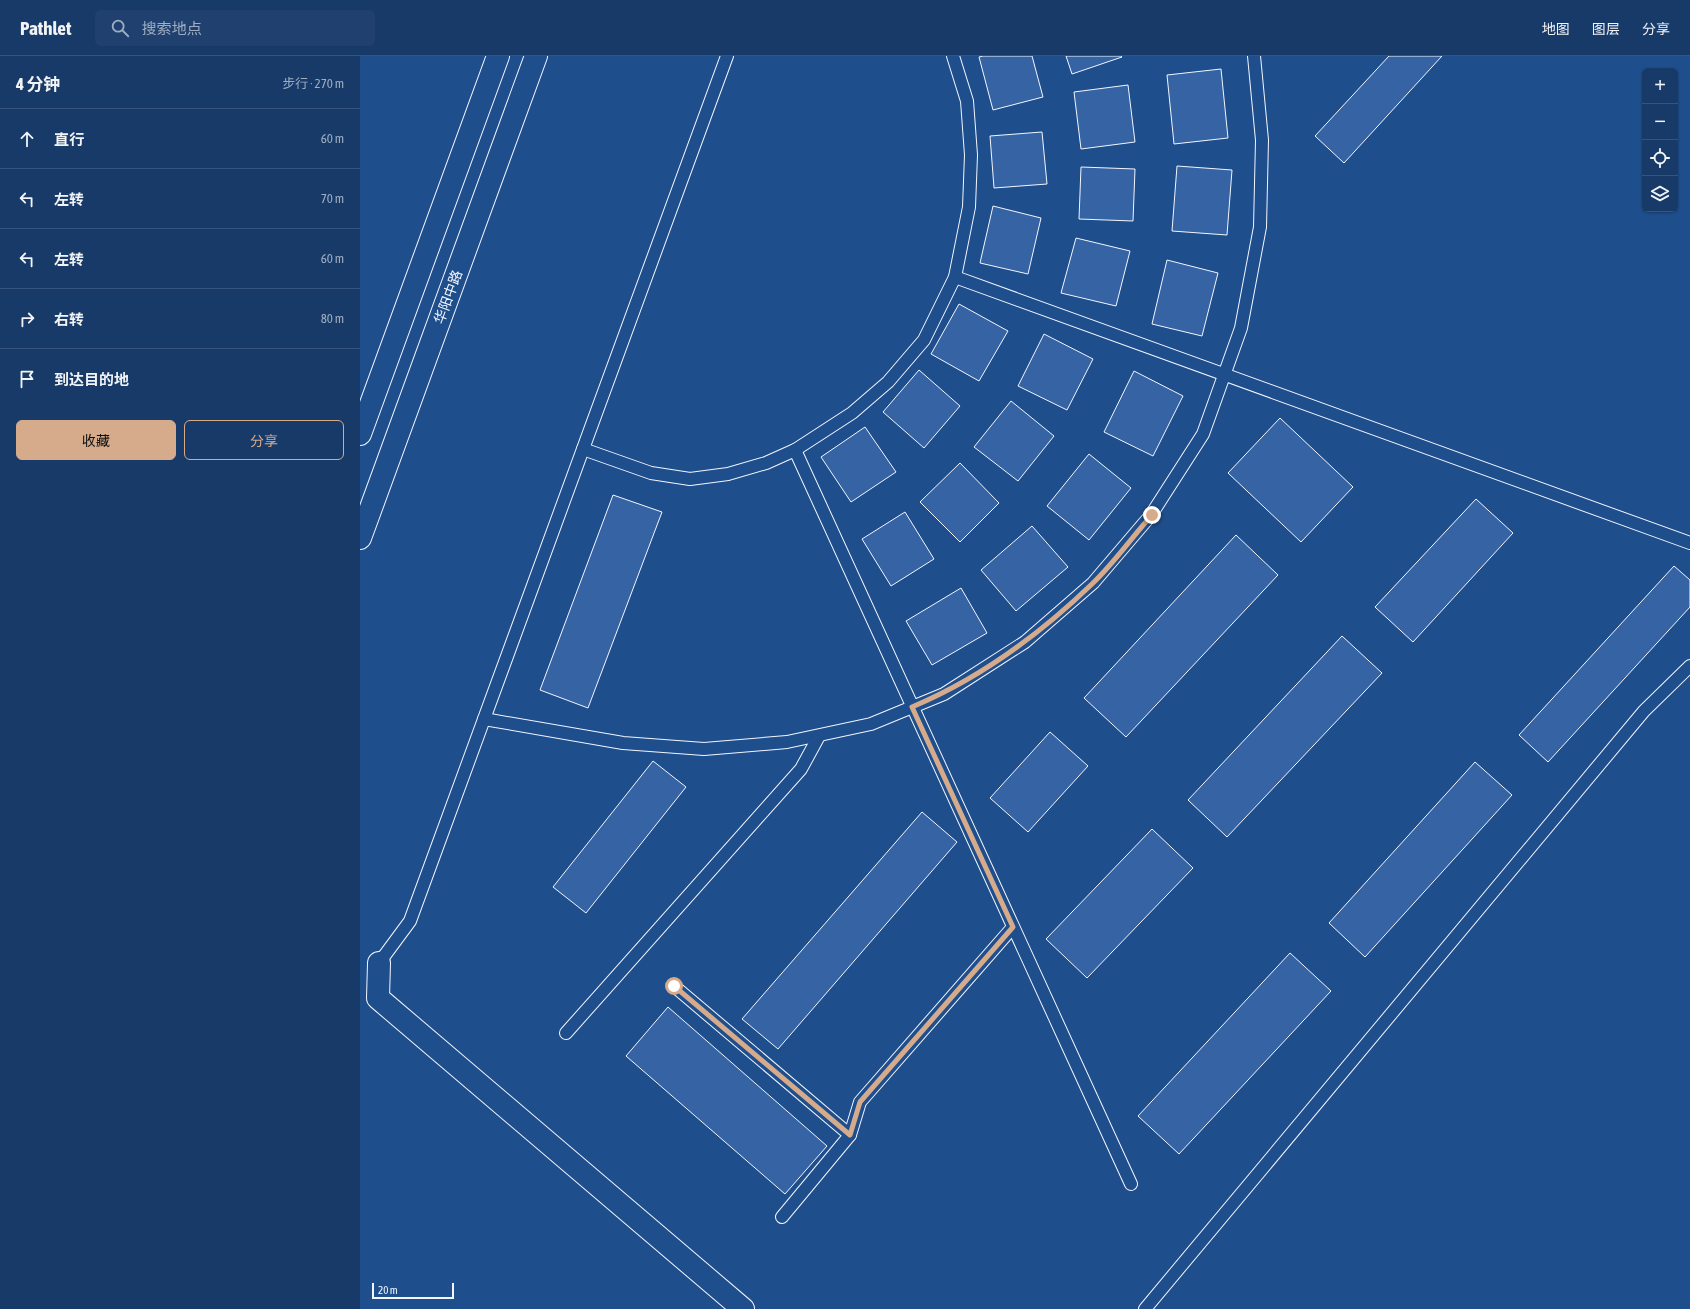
<!DOCTYPE html>
<html lang="zh">
<meta charset="utf-8">
<style>
:root{--surface:#173a69;--page:#20416f;--text:#f1f3f6;--muted:#9eadc0;--line:#36547d;--accent:#d6ab8b}
body{margin:0;font-family:"Asap Condensed","Noto Sans SC",sans-serif;background:var(--page);color:var(--text)}
.controls{position:absolute;right:12px;top:12px;display:grid;overflow:hidden;border-radius:6px;box-shadow:0 1px 3px #0004}
.controls button{width:36px;height:36px;display:grid;place-items:center;padding:0;border:0;border-bottom:1px solid var(--line);background:var(--surface);color:var(--text);font:20px sans-serif}
.scale{position:absolute;left:12px;bottom:10px;width:82px;box-sizing:border-box;padding-left:4px;border:2px solid #f2f6ff;border-top:0;font-size:11px;line-height:14px;white-space:nowrap;color:#f2f6ff;-webkit-text-stroke:3px #1f4e8c;paint-order:stroke}
.stop{position:absolute;width:12px;height:12px;margin:-9px;border:3px solid #d6ab8b;border-radius:50%;background:#fff}
.stop.end{background:#d6ab8b;border-color:#fff;box-shadow:0 1px 4px #0008}
.list{margin:0;padding:0;list-style:none}
h2{display:flex;justify-content:space-between;align-items:center;height:52px;margin:0;padding:0 16px;font-size:17px}
h2 small{font-size:13px;font-weight:400;color:var(--muted)}
.list li{display:grid;grid-template-columns:26px 1fr auto;gap:12px;align-items:center;box-sizing:border-box;height:60px;padding:0 16px;border-top:1px solid var(--line)}
.list b{display:block;font-size:15px;white-space:nowrap}
.list em{font-size:13px;font-style:normal;color:var(--muted)}
.actions{display:flex;gap:8px;padding:12px 16px}
.actions a{flex:1;padding:9px 0;border:1px solid var(--accent);border-radius:6px;text-align:center;font-size:14px;color:var(--accent)}
.actions .main{background:var(--accent);color:#111}
.icon{flex:none;width:22px;height:22px;fill:none;stroke:currentColor;stroke-width:2;stroke-linecap:round;stroke-linejoin:round}
.map{position:relative;flex:none;width:1330px;height:1253px;overflow:hidden}
header{display:flex;align-items:center;gap:24px;box-sizing:border-box;height:56px;padding:0 20px;background:var(--surface);border-bottom:1px solid var(--line)}
header strong{font-size:19px}
nav{display:flex;gap:22px;margin-inline-start:auto;font-size:14px}
.search{width:280px;height:36px;background:var(--page);display:flex;align-items:center;gap:10px;box-sizing:border-box;padding:0 14px;border-radius:6px;color:var(--muted);font-size:15px}
main{display:flex}
aside{flex:1;background:var(--surface)}
.map>svg:first-child{display:block}
.building{fill:#3563a3;stroke:#f2f6ff}
.lines{fill:none;stroke-linecap:round;stroke-linejoin:round}
.service-casing{stroke:#f2f6ff;stroke-width:14}
.minor-casing{stroke:#f2f6ff;stroke-width:24}
.secondary-casing{stroke:#f2f6ff;stroke-width:24}
.service{stroke:#1f4e8c;stroke-width:12}
.minor{stroke:#1f4e8c;stroke-width:22}
.secondary{stroke:#1f4e8c;stroke-width:22}
.route{stroke:#d6ab8b;stroke-width:5}
.labels{text-anchor:middle;dominant-baseline:central;stroke-width:3;stroke-linejoin:round;paint-order:stroke}
.street-label{font-size:14px;fill:#f2f6ff;stroke:#1f4e8c}
</style>
<header>
<strong>Pathlet</strong>
<div class="search"><svg class="icon" aria-label="search" viewBox="0 0 24 24"><circle cx="10" cy="10" r="6"/><path d="M15 15l6 6"/></svg>搜索地点</div>
<nav><a>地图</a><a>图层</a><a>分享</a></nav>
</header>
<main>
<aside>
<h2>4 分钟<small>步行 · 270 m</small></h2>
<ul class="list">
<li><svg class="icon" aria-label="ahead" viewBox="0 0 24 24"><path d="M12 20V5M6 11l6-6 6 6"/></svg><div><b>直行</b></div><em>60 m</em></li>
<li><svg class="icon" aria-label="left" viewBox="0 0 24 24"><path d="M17 20v-9H6M10 6l-5 5 5 5"/></svg><div><b>左转</b></div><em>70 m</em></li>
<li><svg class="icon" aria-label="left" viewBox="0 0 24 24"><path d="M17 20v-9H6M10 6l-5 5 5 5"/></svg><div><b>左转</b></div><em>60 m</em></li>
<li><svg class="icon" aria-label="right" viewBox="0 0 24 24"><path d="M7 20v-9h11M14 6l5 5-5 5"/></svg><div><b>右转</b></div><em>80 m</em></li>
<li><svg class="icon" aria-label="arrive" viewBox="0 0 24 24"><path d="M6 21V4h12l-3 4 3 4H6"/></svg><div><b>到达目的地</b></div></li>
</ul>
<div class="actions"><a class="main">收藏</a><a>分享</a></div>
</aside>
<div class="map">
<svg width="1330" height="1253" viewBox="0 0 1330 1253">
<rect width="100%" height="100%" fill="#1f4e8c"/>
<g class="building">
<polygon points="623,0 672,0 683,41 633,54 619,1"/>
<polygon points="706,0 761,0 762,1 712,18"/>
<polygon points="1029,0 1082,0 984,107 955,80"/>
<polygon points="861,13 868,82 814,88 807,19"/>
<polygon points="768,29 775,86 721,93 714,36"/>
<polygon points="682,76 687,128 634,132 630,80"/>
<polygon points="817,110 872,114 867,179 812,175"/>
<polygon points="721,111 775,113 773,165 719,163"/>
<polygon points="633,150 681,162 668,218 620,207"/>
<polygon points="716,182 770,195 756,250 701,237"/>
<polygon points="807,204 858,217 842,280 792,268"/>
<polygon points="599,248 648,275 619,325 571,298"/>
<polygon points="684,278 733,303 707,354 658,330"/>
<polygon points="559,314 600,350 564,392 523,356"/>
<polygon points="774,315 823,340 793,400 744,376"/>
<polygon points="651,345 694,380 658,425 614,391"/>
<polygon points="920,362 993,431 941,486 868,417"/>
<polygon points="505,371 536,416 491,446 461,401"/>
<polygon points="729,398 771,432 729,484 687,450"/>
<polygon points="600,407 639,447 600,486 560,446"/>
<polygon points="253,439 302,456 228,652 180,634"/>
<polygon points="1116,443 1153,477 1053,586 1015,551"/>
<polygon points="545,456 574,503 531,530 502,483"/>
<polygon points="672,470 708,511 656,555 621,514"/>
<polygon points="876,479 918,519 766,681 724,642"/>
<polygon points="1314,510 1330,524 1330,551 1188,706 1159,679"/>
<polygon points="601,532 627,577 572,609 546,565"/>
<polygon points="982,580 1022,617 867,781 828,744"/>
<polygon points="690,676 728,710 668,776 630,742"/>
<polygon points="293,705 326,731 226,857 193,831"/>
<polygon points="1115,706 1152,739 1005,901 969,867"/>
<polygon points="562,756 597,786 418,993 382,963"/>
<polygon points="792,773 833,812 727,922 686,883"/>
<polygon points="930,897 971,935 819,1098 778,1060"/>
<polygon points="308,951 467,1090 425,1138 266,1000"/>
</g>
<g class="lines">
<g class="service-casing">
<g id="service">
<polyline points="595,221 1330,487"/>
<polyline points="223,393 291,417 330,423 368,418 406,407 435,394 492,357 528,326 564,284 595,221 609,151 611,99 607,45 593,0"/>
<polyline points="435,394 771,1128"/>
<polyline points="124,663 263,687 344,693 427,686 511,668 584,638 665,586 733,527 791,459 843,378 881,272 900,171 902,84 894,0"/>
<polyline points="19,907 50,865 367,0"/>
<polyline points="314,930 490,1079"/>
<polyline points="206,977 441,713 459,680"/>
<polyline points="422,1161 490,1079 500,1046 653,871"/>
<polyline points="785,1253 1284,655 1330,610"/>
</g>
</g>
<g class="minor-casing">
<polyline id="minor" points="19,907 18,942 383,1253"/>
</g>
<g class="secondary-casing">
<g id="secondary">
<polyline points="0,378 138,0"/>
<polyline points="0,482 176,0"/>
</g>
</g>
<use href="#service" class="service"/>
<use href="#minor" class="minor"/>
<use href="#secondary" class="secondary"/>
</g>
<g class="lines">
<path class="route" d="M314 930 490 1079 500 1046 653 871 552 651C619 623 680 578 732 528 754 507 772 481 792 459"/>
</g>
<g class="labels">
<g class="street-label">
<text transform="translate(88 241) rotate(-70)">华阳中路</text>
</g>
</g>
</svg>
<div class="controls">
<button>+</button>
<button>−</button>
<button><svg class="icon" aria-label="locate" viewBox="0 0 24 24"><circle cx="12" cy="12" r="6"/><path d="M12 2v4M12 18v4M2 12h4M18 12h4"/></svg></button>
<button><svg class="icon" aria-label="layers" viewBox="0 0 24 24"><path d="M12 4l9 5-9 5-9-5zM3 14l9 5 9-5"/></svg></button>
</div>
<div class="scale">20 m</div>
<div class="stop" style="left:314px;top:930px"></div>
<div class="stop end" style="left:792px;top:459px"></div>
</div>
</main>
